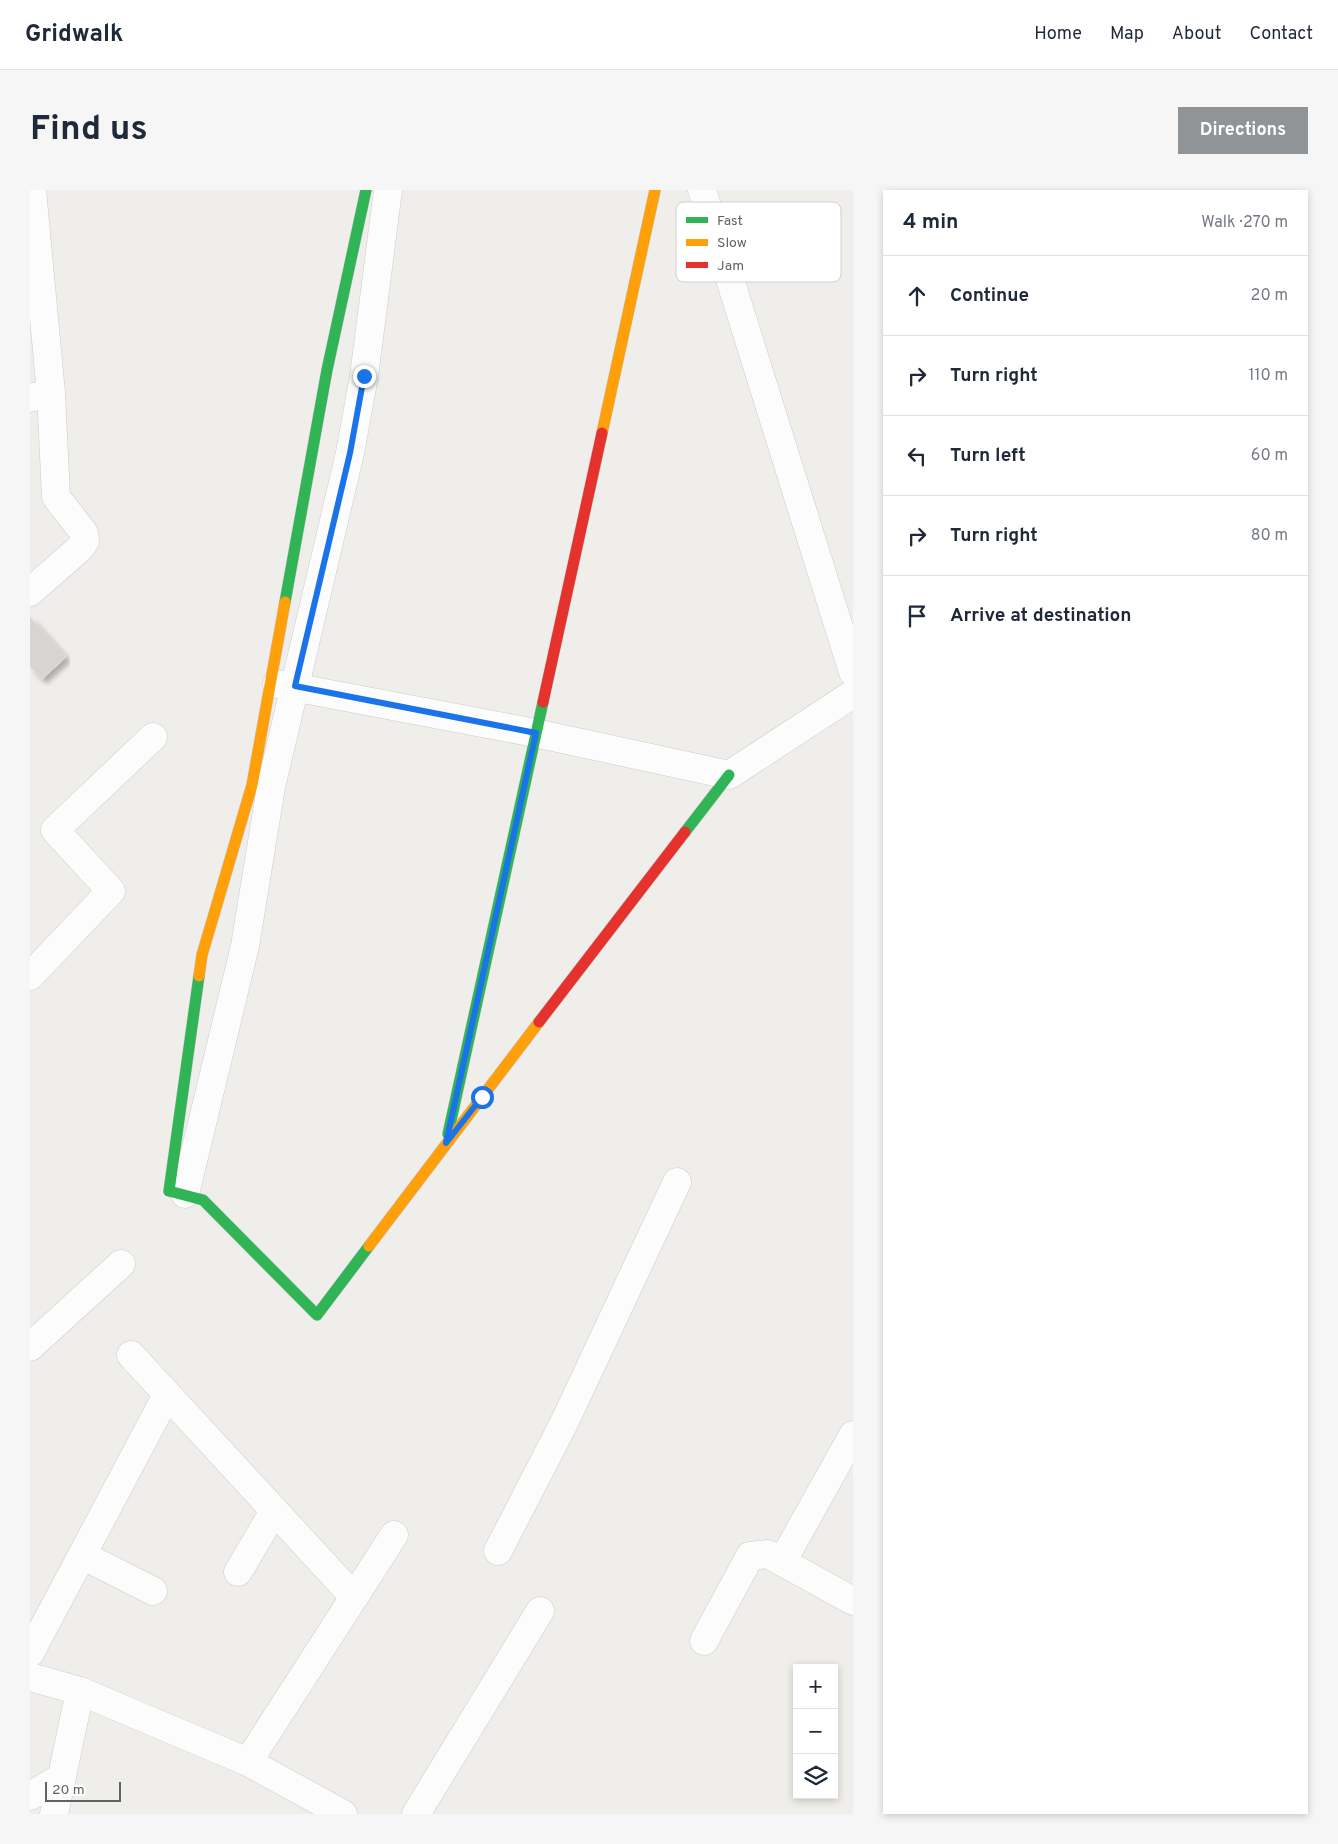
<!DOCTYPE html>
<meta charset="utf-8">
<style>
:root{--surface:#fff;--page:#f6f6f7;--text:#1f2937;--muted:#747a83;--line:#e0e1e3;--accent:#919496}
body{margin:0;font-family:Overpass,sans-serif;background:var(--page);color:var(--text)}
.controls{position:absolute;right:15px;bottom:15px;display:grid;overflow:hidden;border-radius:0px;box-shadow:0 2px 8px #0003}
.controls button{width:45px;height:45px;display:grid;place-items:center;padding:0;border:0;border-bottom:1px solid var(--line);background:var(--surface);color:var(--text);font:25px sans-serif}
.scale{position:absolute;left:15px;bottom:12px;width:76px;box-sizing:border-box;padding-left:5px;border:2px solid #5f6368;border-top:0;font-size:14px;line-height:18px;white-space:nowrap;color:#5f6368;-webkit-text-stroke:4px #fff;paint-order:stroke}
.stop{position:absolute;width:15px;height:15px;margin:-11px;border:4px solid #1a73e8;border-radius:50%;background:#fff}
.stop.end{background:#1a73e8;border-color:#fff;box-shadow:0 1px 5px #0008}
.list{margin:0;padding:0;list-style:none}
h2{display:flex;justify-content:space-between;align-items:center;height:65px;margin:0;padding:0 20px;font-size:21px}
h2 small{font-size:16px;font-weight:400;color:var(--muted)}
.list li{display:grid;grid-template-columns:32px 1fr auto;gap:15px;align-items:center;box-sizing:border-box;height:80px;padding:0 20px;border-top:1px solid var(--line)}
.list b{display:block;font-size:19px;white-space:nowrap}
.list em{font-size:16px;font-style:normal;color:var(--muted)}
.icon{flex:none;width:28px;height:28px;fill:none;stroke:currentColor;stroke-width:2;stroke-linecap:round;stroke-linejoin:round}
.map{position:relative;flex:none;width:823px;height:1624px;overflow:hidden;border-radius:0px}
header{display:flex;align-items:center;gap:30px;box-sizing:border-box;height:70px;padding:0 25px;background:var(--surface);border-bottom:1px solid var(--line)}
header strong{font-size:24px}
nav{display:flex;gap:28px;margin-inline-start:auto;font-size:18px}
.intro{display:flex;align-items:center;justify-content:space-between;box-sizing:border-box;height:120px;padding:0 30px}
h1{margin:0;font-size:35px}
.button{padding:12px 22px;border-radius:0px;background:var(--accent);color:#fff;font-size:18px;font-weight:700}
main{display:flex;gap:30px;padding:0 30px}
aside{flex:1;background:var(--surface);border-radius:0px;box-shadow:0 2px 8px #0003}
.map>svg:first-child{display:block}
.building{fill:#d6d5d3;stroke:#deddd9;filter:url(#shadow)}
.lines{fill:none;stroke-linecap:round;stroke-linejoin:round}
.street-casing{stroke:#cbcccc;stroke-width:29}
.fast-casing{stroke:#cacacb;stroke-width:12}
.slow-casing{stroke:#cacacb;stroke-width:12}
.jam-casing{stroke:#cacacb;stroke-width:12}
.street{stroke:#fdfcfc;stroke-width:28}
.fast{stroke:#30b455;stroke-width:11}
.slow{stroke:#ff9f0a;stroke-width:11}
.jam{stroke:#e5322d;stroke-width:11}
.route{stroke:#1a73e8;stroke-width:6}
.key{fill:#fff;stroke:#cfd0d2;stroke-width:1}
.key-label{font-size:14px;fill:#5f6368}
</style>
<header>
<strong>Gridwalk</strong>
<nav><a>Home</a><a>Map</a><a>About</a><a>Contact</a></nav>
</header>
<div class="intro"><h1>Find us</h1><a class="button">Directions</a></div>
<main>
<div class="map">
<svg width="823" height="1624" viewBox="0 0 823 1624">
<defs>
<filter id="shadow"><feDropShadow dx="4.5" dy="4.5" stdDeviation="2.5" flood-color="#0004"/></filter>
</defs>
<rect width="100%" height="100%" fill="#efeeea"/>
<polygon class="building" points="0,427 36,467 12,489 0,476"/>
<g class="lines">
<g class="street-casing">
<g id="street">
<polyline points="672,0 823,482"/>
<polyline points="0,208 21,203 2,0"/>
<polyline points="0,402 49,359 55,351 54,343 26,307 21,203"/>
<polyline points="247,494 505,543 699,585 823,504"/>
<polyline points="0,786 81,701 25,640 123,547"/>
<polyline points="155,1004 215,756 241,597 320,263 334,186 358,0"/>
<polyline points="0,1157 91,1074"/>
<polyline points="101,1165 324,1407"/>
<polyline points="468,1361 534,1233 647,992"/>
<polyline points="52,1365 123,1401"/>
<polyline points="752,1372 823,1245"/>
<polyline points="208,1382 244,1321"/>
<polyline points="674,1451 720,1366 738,1364 823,1411"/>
<polyline points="0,1463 137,1205"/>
<polyline points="0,1487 50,1501 218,1572 313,1624"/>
<polyline points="218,1572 364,1345"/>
<polyline points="0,1606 32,1587"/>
<polyline points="24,1624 50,1501"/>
<polyline points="386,1624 510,1421"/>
</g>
</g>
<g class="fast-casing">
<g id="fast">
<polyline points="255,412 297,180 336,0"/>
<polyline points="655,642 699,585"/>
<polyline points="169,786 139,1001 173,1010 287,1125 339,1056"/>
<polyline points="418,944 513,512"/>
</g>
</g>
<g class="slow-casing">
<g id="slow">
<polyline points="572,243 625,0"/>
<polyline points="169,786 172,765 222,595 255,412"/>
<polyline points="339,1056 509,832"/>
</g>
</g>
<g class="jam-casing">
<g id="jam">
<polyline points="513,512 572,243"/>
<polyline points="509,832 655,642"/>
</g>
</g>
<use href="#street" class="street"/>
<use href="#fast" class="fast"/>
<use href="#slow" class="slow"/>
<use href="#jam" class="jam"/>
</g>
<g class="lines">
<polyline class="route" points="334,186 320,263 265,496 506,543 416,953 452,907"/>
</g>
<rect x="646" y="12" width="165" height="80" rx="8" class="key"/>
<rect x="656" y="27" width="22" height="6" fill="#30b455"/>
<rect x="656" y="49" width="22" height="7" fill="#ff9f0a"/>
<rect x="656" y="72" width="22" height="6" fill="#e5322d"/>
<g class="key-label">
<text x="687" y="35">Fast</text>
<text x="687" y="57">Slow</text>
<text x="687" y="80">Jam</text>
</g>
</svg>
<div class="controls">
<button>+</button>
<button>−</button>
<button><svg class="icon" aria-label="layers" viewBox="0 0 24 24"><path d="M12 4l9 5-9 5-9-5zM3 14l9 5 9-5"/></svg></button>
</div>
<div class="scale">20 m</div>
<div class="stop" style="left:452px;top:907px"></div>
<div class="stop end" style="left:334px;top:186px"></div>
</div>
<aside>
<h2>4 min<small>Walk · 270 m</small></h2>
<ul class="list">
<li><svg class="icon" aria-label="ahead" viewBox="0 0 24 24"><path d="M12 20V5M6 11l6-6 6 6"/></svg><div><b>Continue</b></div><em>20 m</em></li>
<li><svg class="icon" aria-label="right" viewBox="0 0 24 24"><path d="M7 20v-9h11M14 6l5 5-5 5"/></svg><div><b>Turn right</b></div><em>110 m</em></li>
<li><svg class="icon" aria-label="left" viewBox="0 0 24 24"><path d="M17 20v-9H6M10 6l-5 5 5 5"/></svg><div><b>Turn left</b></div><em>60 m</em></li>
<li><svg class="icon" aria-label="right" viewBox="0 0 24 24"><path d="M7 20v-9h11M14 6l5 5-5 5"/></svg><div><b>Turn right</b></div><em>80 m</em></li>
<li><svg class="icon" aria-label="arrive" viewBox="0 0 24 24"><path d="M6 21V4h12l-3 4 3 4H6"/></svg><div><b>Arrive at destination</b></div></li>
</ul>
</aside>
</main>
